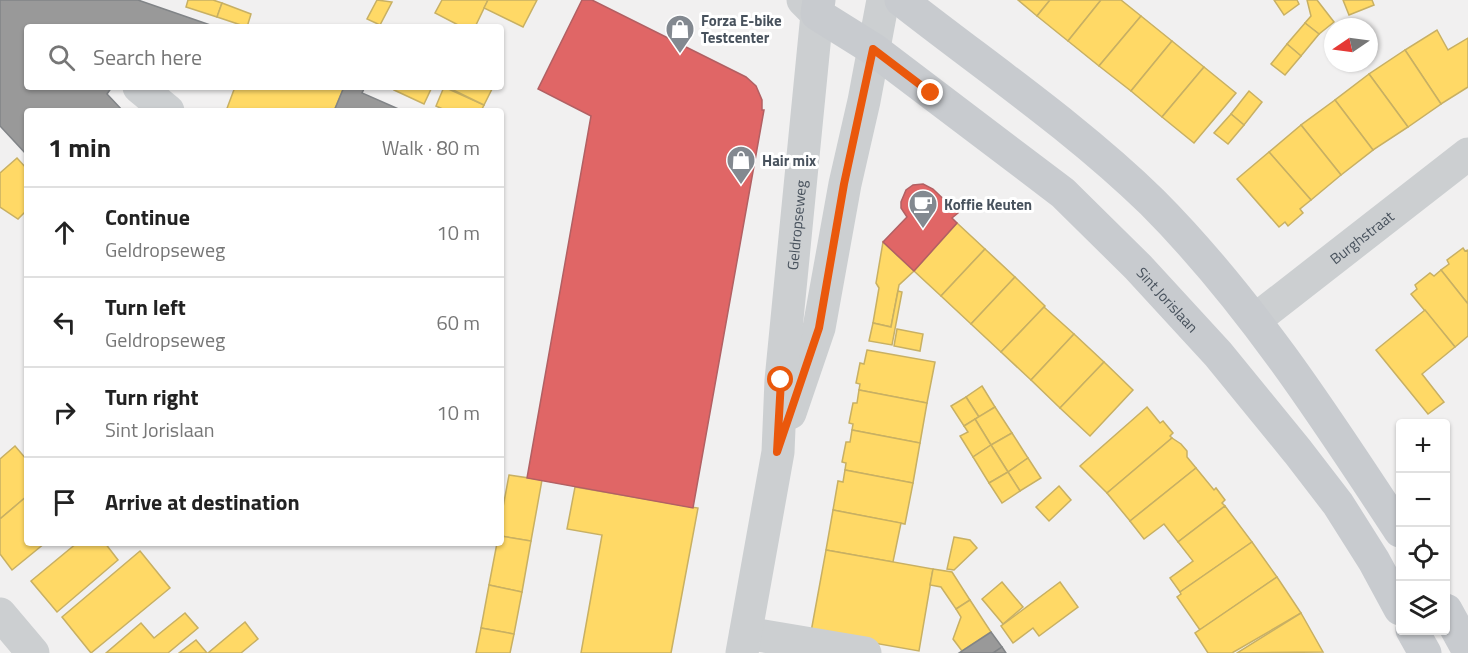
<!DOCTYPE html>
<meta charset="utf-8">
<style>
:root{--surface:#fff;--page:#f6f6f6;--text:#222;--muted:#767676;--line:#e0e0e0}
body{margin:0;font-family:"Titillium Web",sans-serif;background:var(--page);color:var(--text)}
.controls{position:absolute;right:18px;bottom:18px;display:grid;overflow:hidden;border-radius:6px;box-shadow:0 2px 4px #0004}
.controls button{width:54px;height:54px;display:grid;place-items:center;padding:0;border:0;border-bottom:2px solid var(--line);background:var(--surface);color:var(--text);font:30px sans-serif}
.compass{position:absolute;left:1324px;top:18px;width:54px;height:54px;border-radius:50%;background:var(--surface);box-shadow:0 2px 4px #0004;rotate:257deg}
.stop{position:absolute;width:18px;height:18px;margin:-14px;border:4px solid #ea580c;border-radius:50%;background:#fff}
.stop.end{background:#ea580c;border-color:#fff;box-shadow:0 2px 6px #0008}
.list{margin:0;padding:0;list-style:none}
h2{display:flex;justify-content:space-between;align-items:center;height:78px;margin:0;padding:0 24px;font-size:26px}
h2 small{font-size:20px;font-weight:400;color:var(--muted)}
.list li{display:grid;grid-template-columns:39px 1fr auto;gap:18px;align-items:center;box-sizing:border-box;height:90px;padding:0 24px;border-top:2px solid var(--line)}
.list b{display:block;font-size:22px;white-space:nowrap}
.list p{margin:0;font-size:20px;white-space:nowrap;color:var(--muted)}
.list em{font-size:20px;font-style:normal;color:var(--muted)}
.icon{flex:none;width:33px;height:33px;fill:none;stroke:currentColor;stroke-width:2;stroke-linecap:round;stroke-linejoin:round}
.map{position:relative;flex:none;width:1468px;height:653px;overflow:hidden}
.search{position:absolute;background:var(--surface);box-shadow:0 2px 4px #0004;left:24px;top:24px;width:480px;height:66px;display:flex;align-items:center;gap:15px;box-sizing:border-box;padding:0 21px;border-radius:6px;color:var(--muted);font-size:22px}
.panel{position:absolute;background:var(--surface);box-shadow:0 2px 4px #0004;left:24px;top:108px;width:480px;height:438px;border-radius:6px}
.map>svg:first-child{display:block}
.homes{fill:#ffd966;stroke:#c8b063;stroke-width:1.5}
.shops{fill:#e06666;stroke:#b26063;stroke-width:1.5}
.industry{fill:#999;stroke:#818487;stroke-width:1.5}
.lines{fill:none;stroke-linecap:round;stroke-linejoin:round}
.minor{stroke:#cccfd1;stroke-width:33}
.major{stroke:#c8cbcf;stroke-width:33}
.route{stroke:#ea580c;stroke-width:8}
.labels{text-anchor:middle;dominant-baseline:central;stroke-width:6;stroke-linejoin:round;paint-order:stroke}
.poi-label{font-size:15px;font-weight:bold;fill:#48525d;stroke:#fff;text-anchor:start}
.street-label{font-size:15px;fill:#48525d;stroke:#fff}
</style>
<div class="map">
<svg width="1468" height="653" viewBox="0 0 1468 653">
<rect width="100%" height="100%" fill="#f1f0f0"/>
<g class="homes">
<polygon points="188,0 213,0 222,3 217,17 186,7"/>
<polygon points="377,0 392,2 380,25 367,19"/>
<polygon points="442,0 488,0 475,27 462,27 435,13"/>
<polygon points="488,0 537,0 523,27 484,8"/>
<polygon points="1018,0 1050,0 1037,16"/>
<polygon points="1050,0 1101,0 1068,41 1037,16"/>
<polygon points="1101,0 1121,0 1141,16 1099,66 1068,41"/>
<polygon points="1274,0 1297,0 1299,4 1284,15"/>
<polygon points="1307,0 1317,0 1334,22 1319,34 1305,23 1311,16"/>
<polygon points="1343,0 1372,0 1374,5 1349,15"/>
<polygon points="222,3 251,14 247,27 217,17"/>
<polygon points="1141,16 1172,41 1131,91 1099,66"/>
<polygon points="1305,23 1319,34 1301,56 1287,44"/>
<polygon points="1437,30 1448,50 1468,38 1468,87 1441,104 1405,50"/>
<polygon points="1172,41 1204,67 1162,117 1131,91"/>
<polygon points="1287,44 1301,56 1285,75 1271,64"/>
<polygon points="1405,50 1441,104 1408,127 1369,74"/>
<polygon points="1204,67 1236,93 1194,143 1162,117"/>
<polygon points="1369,74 1408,127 1373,150 1335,100"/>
<polygon points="235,87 344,87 334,111 226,111"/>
<polygon points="395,87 432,87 424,104 394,90"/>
<polygon points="444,87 484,105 481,111 447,111 436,106"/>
<polygon points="447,87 493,87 484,105"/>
<polygon points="1249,91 1262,102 1244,125 1231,114"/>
<polygon points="1335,100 1373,150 1341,175 1301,125"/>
<polygon points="1231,114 1244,125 1228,144 1214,133"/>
<polygon points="1301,125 1341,175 1311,200 1269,152"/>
<polygon points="1269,152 1311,200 1300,209 1303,213 1288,226 1285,222 1279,227 1237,179"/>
<polygon points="17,158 27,169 27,210 18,219 0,207 0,173"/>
<polygon points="957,223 985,249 941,296 914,271"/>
<polygon points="883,242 914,271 899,285 891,327 873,323 879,288 876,283"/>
<polygon points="1463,248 1465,251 1468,250 1468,304 1441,270 1449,264 1447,260"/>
<polygon points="985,249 1015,277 971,324 941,296"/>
<polygon points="1441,270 1468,304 1468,336 1455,347 1411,294 1417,289 1415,285 1430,273 1434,276"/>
<polygon points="1015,277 1045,306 1001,352 971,324"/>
<polygon points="898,291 902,292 892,345 869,341 873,323 891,327"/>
<polygon points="1044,307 1074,334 1031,380 1001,352"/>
<polygon points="1425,310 1455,347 1422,374 1444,402 1428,414 1376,350"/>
<polygon points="897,329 923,334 920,351 894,346"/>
<polygon points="1074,334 1104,362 1060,408 1031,380"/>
<polygon points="867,350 935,362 927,403 859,390 860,384 856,383 860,363 864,364"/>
<polygon points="1104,362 1133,390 1090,436 1060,408"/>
<polygon points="982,386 995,407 979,417 966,397"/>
<polygon points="859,390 927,403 920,443 852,430 853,424 849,423 853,403 857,403"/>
<polygon points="966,397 979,417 964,426 951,406"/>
<polygon points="995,407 1012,433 991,445 975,419"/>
<polygon points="1147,407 1160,423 1163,421 1173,433 1170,436 1172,438 1107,493 1080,466"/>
<polygon points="975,419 991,445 973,457 960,436 968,432 964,426"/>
<polygon points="852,430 920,443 913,483 845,470 846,463 842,462 846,442 850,442"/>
<polygon points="1012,433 1028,458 1008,472 991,445"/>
<polygon points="1172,438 1181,444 1187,451 1187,457 1196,468 1130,521 1107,493"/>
<polygon points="991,445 1008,472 989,483 973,457"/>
<polygon points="15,446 27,460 27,496 0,519 0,459"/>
<polygon points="1028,458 1041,478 1020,491 1008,472"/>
<polygon points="1196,468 1214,490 1216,488 1225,500 1222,503 1225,506 1178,542 1164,524 1144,539 1130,521"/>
<polygon points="845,470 913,483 905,524 833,510 838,481 843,482"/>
<polygon points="1008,472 1020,491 1002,503 989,483"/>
<polygon points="509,475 542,480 531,541 501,536 501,518"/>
<polygon points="1059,486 1071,500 1049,521 1036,507"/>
<polygon points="575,487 698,508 671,653 581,653 602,535 567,529"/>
<polygon points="27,496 27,543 45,543 12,570 0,554 0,519"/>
<polygon points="1225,506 1252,542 1180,592 1170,578 1193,561 1178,542"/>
<polygon points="833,510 901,523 893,562 826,550"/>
<polygon points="501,536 531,541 522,592 489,585 497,543 501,543"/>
<polygon points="954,537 970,540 977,548 954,570 947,569"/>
<polygon points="1252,542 1277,577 1200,630 1177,597 1181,594 1180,592"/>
<polygon points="77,543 105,543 118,560 57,612 31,581"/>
<polygon points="826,550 933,569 919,651 811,632"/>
<polygon points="140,551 170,588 91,653 62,617"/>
<polygon points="933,569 952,572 970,600 956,609 941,587 930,585"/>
<polygon points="1277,577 1301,613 1232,653 1208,653 1195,633"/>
<polygon points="1002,582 1023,607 1003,624 982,599"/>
<polygon points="1060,582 1078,607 1039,636 1033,628 1013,643 1001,626"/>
<polygon points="489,585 522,592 514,634 481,628"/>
<polygon points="970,600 991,632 962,651 953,639 961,617 956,609"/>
<polygon points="185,613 198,628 168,653 106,653 141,623 154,638"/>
<polygon points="1301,613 1323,652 1237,653"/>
<polygon points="245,622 258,639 241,653 208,653"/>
<polygon points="481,628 514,634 510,653 476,653"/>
<polygon points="196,640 207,653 179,653"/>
</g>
<g class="shops">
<polygon points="582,0 592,0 746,77 756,86 762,100 762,110 764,110 693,508 527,478 591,116 538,89"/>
<polygon points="923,184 933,189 958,213 952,218 957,223 914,271 883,242 907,217 901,208 901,202 906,190 913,185"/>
</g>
<g class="industry">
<polygon points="0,0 138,0 216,27 27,27 27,87 112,87 107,94 123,111 27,111 27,155 0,126"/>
<polygon points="344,87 365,87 362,93 403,111 334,111"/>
<polygon points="991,632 1002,647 993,653 959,653"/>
<polygon points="1002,647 1006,653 993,653"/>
</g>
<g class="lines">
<g class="minor">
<polyline points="139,87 168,111"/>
<path id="s1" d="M1255 320 1468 154"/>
<polyline points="790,413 819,328 845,184 864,101 883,0"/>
<polyline points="0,614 33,653"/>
<polyline points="746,633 865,653"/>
<path id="s2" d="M742 653 778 452 781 380 817 14 803 0"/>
</g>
<g class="major">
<path id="s3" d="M819 0 817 14 873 49 1063 193 1138 267 1218 354 1298 452 1338 504 1374 561 1400 609"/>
<path d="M901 0C985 66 1075 127 1152 202 1248 298 1326 418 1400 531"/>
<polyline points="1446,610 1468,650"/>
<polyline points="1412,630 1425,653"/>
</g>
</g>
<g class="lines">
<polyline class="route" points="781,380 777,452 819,328 844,184 873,49 931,93"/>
</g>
<defs>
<g id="shop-pin" transform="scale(1.5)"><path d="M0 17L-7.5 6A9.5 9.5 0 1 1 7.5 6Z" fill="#838990" stroke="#fff"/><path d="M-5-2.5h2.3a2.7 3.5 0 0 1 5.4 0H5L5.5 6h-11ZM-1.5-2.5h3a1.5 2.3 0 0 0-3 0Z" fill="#fff"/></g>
<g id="cafe-pin" transform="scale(1.5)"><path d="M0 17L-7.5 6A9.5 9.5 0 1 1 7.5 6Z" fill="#838990" stroke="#fff"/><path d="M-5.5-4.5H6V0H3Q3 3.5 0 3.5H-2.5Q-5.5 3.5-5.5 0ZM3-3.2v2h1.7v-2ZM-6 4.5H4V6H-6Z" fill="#fff"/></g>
</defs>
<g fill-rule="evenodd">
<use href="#shop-pin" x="680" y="29"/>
<use href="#shop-pin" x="741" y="160"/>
<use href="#cafe-pin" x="923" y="204"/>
</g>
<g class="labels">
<g class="poi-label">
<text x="701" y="20">Forza E-bike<tspan x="701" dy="17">Testcenter</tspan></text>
<text x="762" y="160">Hair mix</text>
<text x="944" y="204">Koffie Keuten</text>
</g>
<g class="street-label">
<text stroke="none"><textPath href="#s2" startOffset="432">Geldropseweg</textPath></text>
<text stroke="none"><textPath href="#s1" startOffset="135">Burghstraat</textPath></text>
<text stroke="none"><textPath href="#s3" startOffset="468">Sint Jorislaan</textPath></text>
</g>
</g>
</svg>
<div class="controls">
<button>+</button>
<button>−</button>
<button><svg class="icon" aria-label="locate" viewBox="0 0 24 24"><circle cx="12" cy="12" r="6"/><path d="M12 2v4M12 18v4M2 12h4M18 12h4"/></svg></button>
<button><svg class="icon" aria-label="layers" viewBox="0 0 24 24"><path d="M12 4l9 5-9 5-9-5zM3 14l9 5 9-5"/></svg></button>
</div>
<svg class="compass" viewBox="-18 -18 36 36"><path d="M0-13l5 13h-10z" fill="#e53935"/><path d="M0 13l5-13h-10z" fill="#767676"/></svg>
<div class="stop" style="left:781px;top:380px"></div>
<div class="stop end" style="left:931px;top:93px"></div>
<div class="search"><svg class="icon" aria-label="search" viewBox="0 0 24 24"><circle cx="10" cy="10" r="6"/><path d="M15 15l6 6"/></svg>Search here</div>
<section class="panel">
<h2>1 min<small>Walk · 80 m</small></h2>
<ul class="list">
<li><svg class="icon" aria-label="ahead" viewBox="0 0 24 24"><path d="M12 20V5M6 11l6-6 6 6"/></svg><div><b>Continue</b><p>Geldropseweg</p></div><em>10 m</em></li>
<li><svg class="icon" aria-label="left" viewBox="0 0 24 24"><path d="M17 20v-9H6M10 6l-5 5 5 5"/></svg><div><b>Turn left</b><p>Geldropseweg</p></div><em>60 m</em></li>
<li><svg class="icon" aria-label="right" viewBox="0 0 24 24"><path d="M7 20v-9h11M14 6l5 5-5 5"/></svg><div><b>Turn right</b><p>Sint Jorislaan</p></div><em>10 m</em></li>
<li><svg class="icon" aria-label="arrive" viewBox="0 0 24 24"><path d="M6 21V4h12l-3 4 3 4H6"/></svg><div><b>Arrive at destination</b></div></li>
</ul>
</section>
</div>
